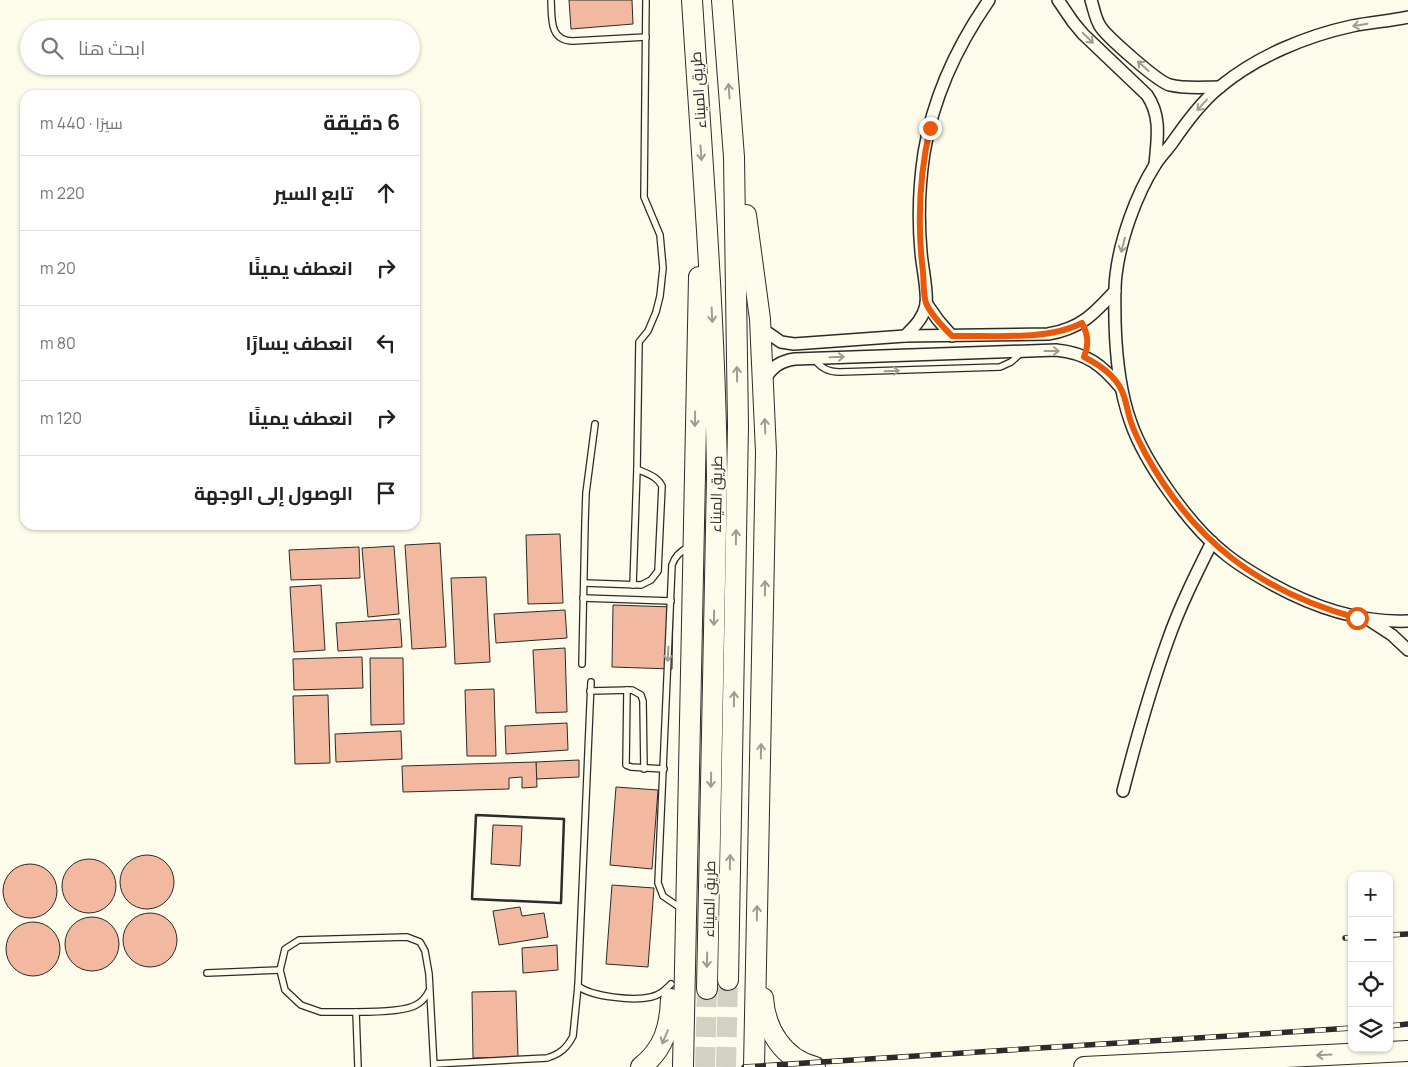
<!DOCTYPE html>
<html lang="ar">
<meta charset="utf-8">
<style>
:root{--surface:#fff;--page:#f2f2f2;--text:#222;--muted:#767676;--line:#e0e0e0}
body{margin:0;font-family:Manrope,Cairo,sans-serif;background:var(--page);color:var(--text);direction:rtl}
.controls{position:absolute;right:15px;bottom:15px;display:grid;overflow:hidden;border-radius:10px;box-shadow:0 1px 4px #0004}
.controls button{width:45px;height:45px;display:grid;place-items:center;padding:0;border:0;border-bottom:1px solid var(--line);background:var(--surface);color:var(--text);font:25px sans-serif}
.stop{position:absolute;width:15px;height:15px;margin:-11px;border:4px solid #ea580c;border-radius:50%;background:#fff}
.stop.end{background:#ea580c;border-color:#fff;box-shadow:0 1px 5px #0008}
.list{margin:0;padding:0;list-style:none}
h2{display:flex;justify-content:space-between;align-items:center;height:65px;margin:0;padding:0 20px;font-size:21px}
h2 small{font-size:16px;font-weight:400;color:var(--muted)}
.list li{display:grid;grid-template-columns:32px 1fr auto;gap:15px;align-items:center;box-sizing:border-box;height:75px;padding:0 20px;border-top:1px solid var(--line)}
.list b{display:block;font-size:19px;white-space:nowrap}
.list em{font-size:16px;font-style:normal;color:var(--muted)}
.icon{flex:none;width:28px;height:28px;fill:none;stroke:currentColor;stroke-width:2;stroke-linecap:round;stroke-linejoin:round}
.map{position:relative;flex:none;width:1408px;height:1067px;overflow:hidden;direction:ltr}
.search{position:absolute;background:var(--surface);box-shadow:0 1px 4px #0004;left:20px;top:20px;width:400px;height:55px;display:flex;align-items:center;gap:12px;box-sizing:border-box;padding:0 18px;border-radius:28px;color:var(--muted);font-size:19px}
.panel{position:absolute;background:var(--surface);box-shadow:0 1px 4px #0004;left:20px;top:90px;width:400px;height:440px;border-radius:15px;direction:rtl}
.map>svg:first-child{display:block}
.building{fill:#f2b8a0;stroke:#2b2b2b}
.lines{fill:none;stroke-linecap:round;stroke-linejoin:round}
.highway-tunnel{stroke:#d3d1c4;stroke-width:20;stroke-dasharray:20 10;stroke-linecap:butt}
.lane-casing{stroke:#2b2b2b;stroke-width:8}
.street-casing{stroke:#2b2b2b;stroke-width:14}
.highway-casing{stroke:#2b2b2b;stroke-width:22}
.path{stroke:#6a6964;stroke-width:2;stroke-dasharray:4 2.5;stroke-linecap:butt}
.lane{stroke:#fdfbea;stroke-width:5.5}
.street{stroke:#fdfbea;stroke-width:11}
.highway{stroke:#fdfbea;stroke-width:20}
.rail-casing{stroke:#2b2b2b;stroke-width:5.5}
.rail{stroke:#fdfbea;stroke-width:4;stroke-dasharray:11;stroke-linecap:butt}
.wall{stroke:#2b2b2b;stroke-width:2.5}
.oneway{stroke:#9e9d94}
.route{stroke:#ea580c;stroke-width:6}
.labels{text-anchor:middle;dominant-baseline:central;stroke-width:4;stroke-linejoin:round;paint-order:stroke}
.street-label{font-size:15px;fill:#2b2b2b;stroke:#fdfbea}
</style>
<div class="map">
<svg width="1408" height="1067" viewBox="0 0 1408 1067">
<rect width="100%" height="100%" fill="#fdfbea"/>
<g class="building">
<polygon points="569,0 632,0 633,24 571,29"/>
<polygon points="560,534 563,603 528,604 526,535"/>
<polygon points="440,543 446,647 412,649 405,545"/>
<polygon points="394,546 399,614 368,617 362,548"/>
<polygon points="359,547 360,578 291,580 289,550"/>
<polygon points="486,577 490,662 455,664 451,578"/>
<polygon points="321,585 325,650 294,652 290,587"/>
<polygon points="613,605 673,607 672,669 612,667"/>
<polygon points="565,610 567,638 496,643 494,614"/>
<polygon points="400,619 402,647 338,651 336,623"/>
<polygon points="565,648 567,712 536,713 533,650"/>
<polygon points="362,657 363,688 294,690 293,659"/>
<polygon points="370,658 403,658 404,724 371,725"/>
<polygon points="494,689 496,756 467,756 465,690"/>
<polygon points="328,695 330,763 295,764 293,696"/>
<polygon points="567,723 568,750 506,754 505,726"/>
<polygon points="401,731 402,759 336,762 335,734"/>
<polygon points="579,760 579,777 536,779 536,762"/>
<polygon points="536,762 537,787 522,788 522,777 509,778 509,789 403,792 402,766"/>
<polygon points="616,787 658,790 652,869 610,865"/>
<polygon points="493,825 522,826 520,866 491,864"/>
<circle cx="147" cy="882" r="27"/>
<circle cx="89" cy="886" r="27"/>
<circle cx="30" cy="891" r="27"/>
<polygon points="612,885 654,888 648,967 606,964"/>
<polygon points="520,907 522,916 544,913 548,937 499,945 493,911"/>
<circle cx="150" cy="940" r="27"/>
<circle cx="92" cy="944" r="27"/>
<circle cx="33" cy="949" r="27"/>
<polygon points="557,945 558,970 523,973 522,948"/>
<polygon points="516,991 518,1057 473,1058 472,992"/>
</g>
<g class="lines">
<g class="highway-tunnel">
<polyline points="705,1067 707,989"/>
<polyline points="726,1067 728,980"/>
</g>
<g class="lane-casing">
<g id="lane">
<path d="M551 0C552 18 549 41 573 41L646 37"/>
<path d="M813 358C821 368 828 372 840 372L1000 367 1011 362 1021 353"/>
<path d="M584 583 641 585 651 580 658 571 662 486C657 476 647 474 637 469"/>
<polyline points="633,585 637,469 639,342 648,331 656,312 660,296 663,268 660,235 644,197 646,0"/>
<polyline points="583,598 671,601"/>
<polyline points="582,664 585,523 586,493 595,424"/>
<polyline points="627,690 626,765 631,767 664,769"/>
<polyline points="590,691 632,690 641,695 643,701 644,769"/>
<path d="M682 909 663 896 658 883 672 565C675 556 680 551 689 547"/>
<polyline points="207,973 280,970"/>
<path d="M578 986C592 997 634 1001 651 997 660 995 665 990 671 984"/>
<path d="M356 1012C371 1012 404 1012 416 1005 422 1002 426 997 429 991"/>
<path d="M434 1064 547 1058C560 1054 567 1048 573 1036L578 986 591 682"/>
<polyline points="358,1067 356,1012 321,1012 301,1005 285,990 280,970 285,949 299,940 407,937 420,942 425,951 429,974 434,1067"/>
</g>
</g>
<g class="street-casing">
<g id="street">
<path d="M1058 0 1073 22 1083 34 1147 95C1162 117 1157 140 1155 165"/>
<path d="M1091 0C1094 9 1095 18 1100 26 1106 36 1159 83 1170 85 1186 89 1204 87 1220 87"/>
<path d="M1408 17C1390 21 1371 22 1352 26 1306 36 1258 56 1221 86 1202 101 1186 123 1172 143 1167 150 1160 157 1155 165 1136 195 1120 240 1116 275 1114 290 1115 306 1115 322 1116 356 1119 390 1131 423 1145 463 1190 526 1223 552 1237 564 1254 574 1270 583 1313 607 1358 623 1408 621"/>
<polyline points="926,303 938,320 952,336"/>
<path d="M761 328 781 342 794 344 905 336 1048 334C1080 329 1094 314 1115 291"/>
<path d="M905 336C914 327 923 319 926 305 928 292 922 266 921 252 918 219 919 186 924 153 933 98 957 46 989 0"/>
<path d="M764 380C772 367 780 361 795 359L1056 350C1087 353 1102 365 1121 388"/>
<polyline points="1369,620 1392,635 1408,650"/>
<path d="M1123 791C1136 740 1150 690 1168 640 1180 606 1196 574 1212 542"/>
</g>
</g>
<g class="highway-casing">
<g id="highway">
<path d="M692 0C702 159 715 318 717 477L707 989"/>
<polyline points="722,0 734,157 738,426 728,980"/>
<polyline points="746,215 760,319 766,452 754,1067"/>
<path d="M763 998C765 1029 783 1059 815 1067"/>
<path d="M641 1067C664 1049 670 1027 671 999"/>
<polyline points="683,1067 699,277"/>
<polyline points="1084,1067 1408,1051"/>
</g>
</g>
<polyline class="path" points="1086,333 1088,345"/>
<use href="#lane" class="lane"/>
<use href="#street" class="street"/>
<use href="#highway" class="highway"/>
<g class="rail-casing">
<g id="rail">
<polyline points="1389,935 1408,934"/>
<polyline points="1345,938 1352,937"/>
<polyline points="1389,1026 1408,1024"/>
<polyline points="744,1067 1352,1028"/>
</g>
</g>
<use href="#rail" class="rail"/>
<polygon class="wall" points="476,815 564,819 561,903 472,899"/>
</g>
<defs><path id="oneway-shaft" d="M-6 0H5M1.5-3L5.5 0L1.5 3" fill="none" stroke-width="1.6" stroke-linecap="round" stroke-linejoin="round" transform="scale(1.25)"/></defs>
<g class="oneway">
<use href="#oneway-shaft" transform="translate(1360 25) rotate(170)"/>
<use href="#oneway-shaft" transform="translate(1088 38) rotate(45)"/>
<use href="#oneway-shaft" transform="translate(1143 66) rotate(-138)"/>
<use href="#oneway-shaft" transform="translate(729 91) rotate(-94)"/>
<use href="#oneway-shaft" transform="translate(1202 105) rotate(132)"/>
<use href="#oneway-shaft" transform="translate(701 153) rotate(86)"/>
<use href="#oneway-shaft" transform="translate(1123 245) rotate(105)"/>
<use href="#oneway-shaft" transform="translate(712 315) rotate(87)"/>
<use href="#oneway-shaft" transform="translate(1052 351)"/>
<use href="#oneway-shaft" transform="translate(837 357) rotate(-2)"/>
<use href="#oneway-shaft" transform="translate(892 371) rotate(-2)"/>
<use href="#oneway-shaft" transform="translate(737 374) rotate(-91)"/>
<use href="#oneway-shaft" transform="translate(695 419) rotate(91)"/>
<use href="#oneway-shaft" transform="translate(765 426) rotate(-92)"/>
<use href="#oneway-shaft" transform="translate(736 537) rotate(-89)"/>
<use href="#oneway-shaft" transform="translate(765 588) rotate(-89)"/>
<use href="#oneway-shaft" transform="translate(714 618) rotate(91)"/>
<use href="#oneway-shaft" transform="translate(668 654) rotate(93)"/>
<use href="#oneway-shaft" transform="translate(734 699) rotate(-89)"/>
<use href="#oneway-shaft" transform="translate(761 751) rotate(-89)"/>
<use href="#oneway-shaft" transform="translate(711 780) rotate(91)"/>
<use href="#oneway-shaft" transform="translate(730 862) rotate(-89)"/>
<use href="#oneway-shaft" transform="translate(757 913) rotate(-89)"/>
<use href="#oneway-shaft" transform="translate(707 960) rotate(91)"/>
<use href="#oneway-shaft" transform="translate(665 1037) rotate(113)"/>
<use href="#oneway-shaft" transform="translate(1324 1055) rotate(177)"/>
</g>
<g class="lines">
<path class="route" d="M930 128C919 177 917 223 923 272 924 282 923 294 926 303 931 315 943 327 952 336 992 335 1048 341 1082 323 1088 334 1089 346 1084 357 1098 364 1114 375 1121 389 1126 398 1127 411 1131 422 1134 432 1140 443 1145 453 1193 541 1260 592 1357 618"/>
</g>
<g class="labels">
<g class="street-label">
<text transform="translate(698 90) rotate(-94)">طريق الميناء</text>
<text transform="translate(716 494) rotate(-89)">طريق الميناء</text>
<text transform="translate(709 899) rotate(-89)">طريق الميناء</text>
</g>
</g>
</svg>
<div class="controls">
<button>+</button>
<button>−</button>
<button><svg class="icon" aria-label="locate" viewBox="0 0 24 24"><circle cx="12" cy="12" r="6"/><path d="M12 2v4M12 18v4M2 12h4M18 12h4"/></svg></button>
<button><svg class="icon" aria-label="layers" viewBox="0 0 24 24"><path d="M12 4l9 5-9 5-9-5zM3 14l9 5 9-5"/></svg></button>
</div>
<div class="stop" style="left:1357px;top:618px"></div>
<div class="stop end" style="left:930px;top:128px"></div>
<div class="search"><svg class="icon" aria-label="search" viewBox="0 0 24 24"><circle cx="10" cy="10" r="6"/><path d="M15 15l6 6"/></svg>ابحث هنا</div>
<section class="panel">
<h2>6 دقيقة<small>سيرًا · 440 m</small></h2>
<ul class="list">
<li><svg class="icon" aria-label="ahead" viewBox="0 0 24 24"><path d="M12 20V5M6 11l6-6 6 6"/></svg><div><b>تابع السير</b></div><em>220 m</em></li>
<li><svg class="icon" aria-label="right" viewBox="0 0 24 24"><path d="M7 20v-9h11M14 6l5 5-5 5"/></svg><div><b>انعطف يمينًا</b></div><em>20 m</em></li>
<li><svg class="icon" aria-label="left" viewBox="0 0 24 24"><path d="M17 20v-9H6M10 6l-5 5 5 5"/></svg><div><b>انعطف يسارًا</b></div><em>80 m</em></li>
<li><svg class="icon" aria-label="right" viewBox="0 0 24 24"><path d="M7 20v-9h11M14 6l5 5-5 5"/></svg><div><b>انعطف يمينًا</b></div><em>120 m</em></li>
<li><svg class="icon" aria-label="arrive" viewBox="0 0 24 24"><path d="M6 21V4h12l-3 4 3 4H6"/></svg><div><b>الوصول إلى الوجهة</b></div></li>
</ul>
</section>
</div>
